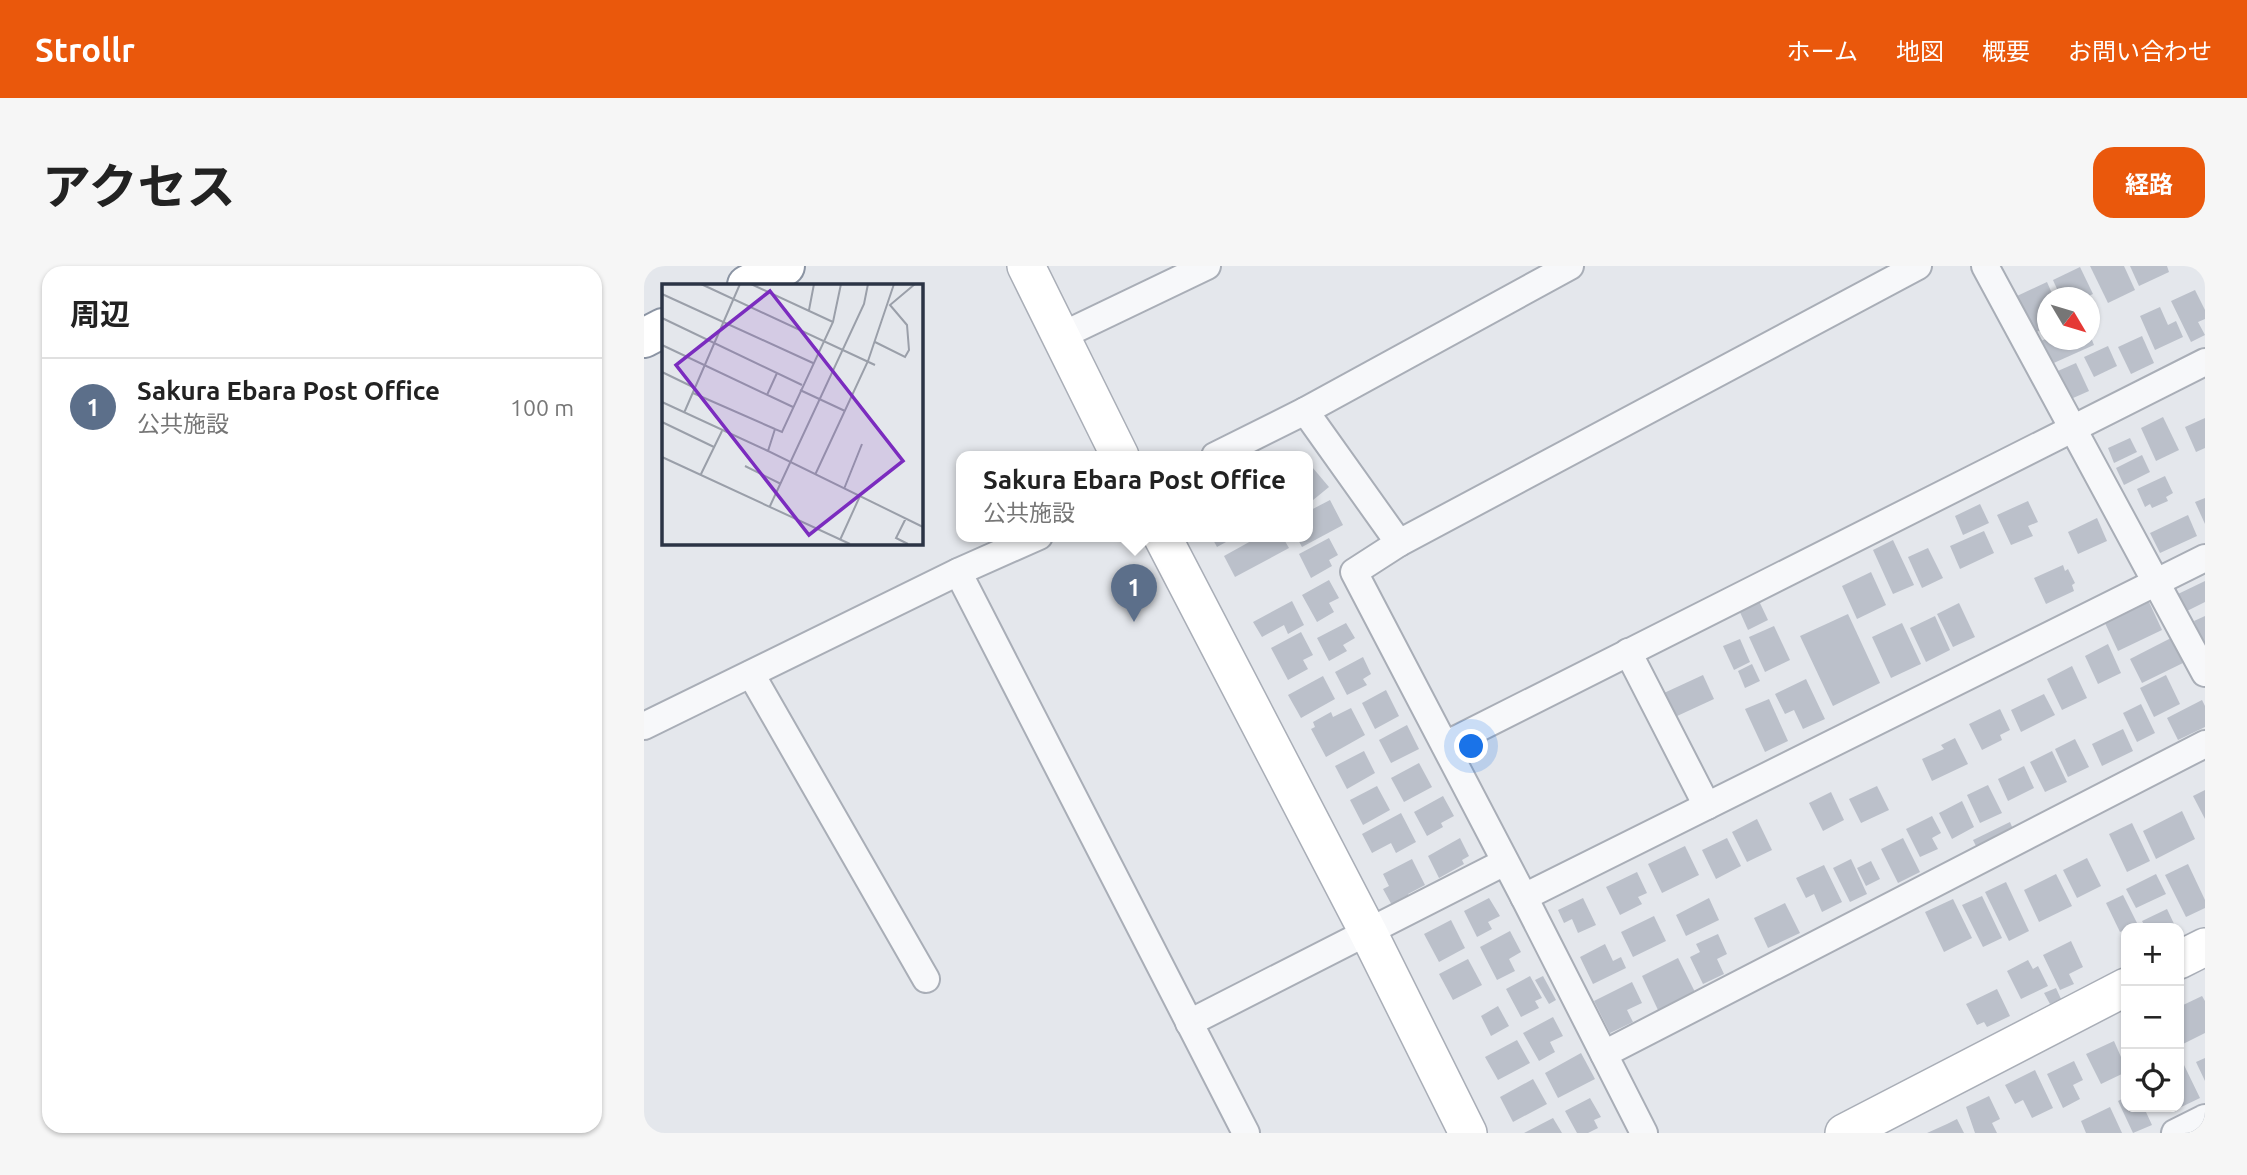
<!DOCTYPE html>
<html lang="ja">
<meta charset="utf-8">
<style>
:root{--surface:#fff;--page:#f6f6f6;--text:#222;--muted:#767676;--line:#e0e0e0;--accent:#ea580c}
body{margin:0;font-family:Ubuntu,"Noto Sans JP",sans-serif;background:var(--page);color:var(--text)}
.controls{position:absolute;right:21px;bottom:21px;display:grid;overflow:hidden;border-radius:14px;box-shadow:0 2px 5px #0004}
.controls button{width:63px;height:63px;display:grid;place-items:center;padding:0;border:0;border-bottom:2px solid var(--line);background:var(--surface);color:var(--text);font:35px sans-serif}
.compass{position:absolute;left:1393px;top:21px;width:63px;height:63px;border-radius:50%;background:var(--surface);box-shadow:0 2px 5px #0004;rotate:128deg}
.you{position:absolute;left:828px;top:481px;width:24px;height:24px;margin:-18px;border:5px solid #fff;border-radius:50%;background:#1a73e8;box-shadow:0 0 0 10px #1a73e833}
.badge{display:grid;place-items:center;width:46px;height:46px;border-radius:50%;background:var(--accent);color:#fff;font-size:23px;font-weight:700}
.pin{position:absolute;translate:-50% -58px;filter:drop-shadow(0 2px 4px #0008)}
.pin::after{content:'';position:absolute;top:37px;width:24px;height:21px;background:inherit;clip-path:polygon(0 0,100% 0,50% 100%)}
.popup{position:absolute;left:312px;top:185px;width:357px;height:91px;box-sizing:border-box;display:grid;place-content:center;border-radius:14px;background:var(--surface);filter:drop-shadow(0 2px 5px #0005);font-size:23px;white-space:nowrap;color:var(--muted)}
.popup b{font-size:26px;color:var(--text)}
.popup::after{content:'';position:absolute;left:50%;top:100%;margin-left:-14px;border:14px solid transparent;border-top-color:var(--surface)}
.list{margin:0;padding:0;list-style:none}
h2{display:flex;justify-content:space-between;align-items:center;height:91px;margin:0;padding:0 28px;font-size:30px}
h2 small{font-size:23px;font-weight:400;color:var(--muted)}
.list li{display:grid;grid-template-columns:46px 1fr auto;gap:21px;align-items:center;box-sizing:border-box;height:98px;padding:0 28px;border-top:2px solid var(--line)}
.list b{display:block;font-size:26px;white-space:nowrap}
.list p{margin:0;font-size:23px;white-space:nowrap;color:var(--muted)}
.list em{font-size:23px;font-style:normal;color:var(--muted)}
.icon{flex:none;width:38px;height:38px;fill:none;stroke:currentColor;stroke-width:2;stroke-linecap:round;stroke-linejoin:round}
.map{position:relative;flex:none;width:1561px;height:867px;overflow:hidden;border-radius:21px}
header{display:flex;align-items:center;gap:42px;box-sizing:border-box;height:98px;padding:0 35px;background:var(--accent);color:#fff}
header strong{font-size:33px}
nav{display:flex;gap:38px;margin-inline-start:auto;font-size:24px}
.intro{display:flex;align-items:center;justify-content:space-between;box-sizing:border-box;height:168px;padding:0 42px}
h1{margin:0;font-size:49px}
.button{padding:18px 32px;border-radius:21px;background:var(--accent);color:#fff;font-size:24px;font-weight:700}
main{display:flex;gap:42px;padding:0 42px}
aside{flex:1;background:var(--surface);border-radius:21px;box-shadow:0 2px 5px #0004}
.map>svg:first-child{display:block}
.building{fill:#bbc0ca}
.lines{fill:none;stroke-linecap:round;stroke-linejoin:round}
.street-casing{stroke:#a9aeb7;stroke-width:30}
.secondary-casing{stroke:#a9aeb7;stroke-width:40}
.highway-casing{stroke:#8b94a3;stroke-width:42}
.street{stroke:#f7f8fa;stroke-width:26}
.secondary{stroke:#fff;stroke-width:37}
.highway{stroke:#fff;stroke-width:38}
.inset-road{fill:none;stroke:#9a9fa9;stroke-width:2}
.view{fill:#7b2cbf;fill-opacity:0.15;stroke:#7b2cbf;stroke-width:3.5}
.inset-edge{fill:none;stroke:#2b3445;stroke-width:3.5}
</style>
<header>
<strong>Strollr</strong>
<nav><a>ホーム</a><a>地図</a><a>概要</a><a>お問い合わせ</a></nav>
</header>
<div class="intro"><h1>アクセス</h1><a class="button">経路</a></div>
<main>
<aside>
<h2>周辺<small></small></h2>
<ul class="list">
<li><span class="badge" style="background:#5c6f8a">1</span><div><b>Sakura Ebara Post Office</b><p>公共施設</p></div><em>100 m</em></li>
</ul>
</aside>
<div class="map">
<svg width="1561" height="867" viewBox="0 0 1561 867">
<rect width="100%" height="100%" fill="#e4e7ec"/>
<g class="building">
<polygon points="1446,0 1480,0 1491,24 1464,37"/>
<polygon points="1486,0 1523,0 1525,6 1495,20"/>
<polygon points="1436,1 1449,28 1440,32 1417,32 1409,14"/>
<polygon points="1403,16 1410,32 1404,32 1404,61 1390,67 1373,30"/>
<polygon points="1551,24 1561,44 1561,53 1554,56 1561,69 1547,76 1527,35"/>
<polygon points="1516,41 1524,59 1532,55 1539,71 1511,84 1496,50"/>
<polygon points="1446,69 1450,79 1403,100 1392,77 1404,72 1446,74"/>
<polygon points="1498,70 1510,97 1487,108 1474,81"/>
<polygon points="1464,80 1473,100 1450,111 1440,91"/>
<polygon points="1432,97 1445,125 1420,136 1407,108"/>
<polygon points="1519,151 1535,184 1512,195 1497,162"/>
<polygon points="1561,152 1561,182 1552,186 1541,161"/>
<polygon points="1486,172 1493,186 1470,197 1464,182"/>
<polygon points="1498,189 1506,206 1480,219 1472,202"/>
<polygon points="663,195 685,221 663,239"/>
<polygon points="1521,210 1529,227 1522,231 1524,235 1508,242 1506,238 1501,241 1493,223"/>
<polygon points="1561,232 1561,258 1551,236"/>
<polygon points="686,234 699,259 658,281 652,270 663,270 663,246"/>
<polygon points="1384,235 1394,256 1384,260 1389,270 1367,279 1353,249"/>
<polygon points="1336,238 1345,257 1319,269 1311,250"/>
<polygon points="1544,249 1553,270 1516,287 1506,267"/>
<polygon points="1453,252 1463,275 1434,288 1424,266"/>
<polygon points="1340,265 1350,287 1316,303 1306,280"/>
<polygon points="567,270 593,270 573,281"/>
<polygon points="616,270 638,270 645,282 591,311 580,290"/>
<polygon points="685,272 694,289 685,294 688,300 667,312 655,288"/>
<polygon points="1249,274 1270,319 1249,328 1229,284"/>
<polygon points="1284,282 1299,312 1278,322 1264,291"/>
<polygon points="1419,299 1421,305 1424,303 1431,317 1428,319 1430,325 1402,338 1390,312"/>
<polygon points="1227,306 1242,339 1213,353 1198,320"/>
<polygon points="685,314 695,332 685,337 690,346 673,356 658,329"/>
<polygon points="1561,315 1561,336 1543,345 1534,328"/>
<polygon points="648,335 660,359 644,368 640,359 618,371 609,356"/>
<polygon points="1115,335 1124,354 1104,364 1095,344"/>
<polygon points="1505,336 1518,364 1474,385 1461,357"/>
<polygon points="1315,337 1331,371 1309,381 1293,348"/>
<polygon points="1204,348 1236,417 1189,440 1156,370"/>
<polygon points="1291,350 1306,384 1282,396 1266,362"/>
<polygon points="1561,350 1561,379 1550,355"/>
<polygon points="702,357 711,372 699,379 703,385 685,395 673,372"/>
<polygon points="1258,357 1277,398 1247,412 1228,371"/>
<polygon points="1130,360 1146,394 1121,406 1105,371"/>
<polygon points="657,366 669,389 659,394 664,403 644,414 627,382"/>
<polygon points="1527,372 1539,397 1498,417 1486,393"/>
<polygon points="1096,373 1106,396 1090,404 1079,380"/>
<polygon points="1464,378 1477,407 1454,418 1441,390"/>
<polygon points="719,391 727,408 719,413 723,419 703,429 691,406"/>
<polygon points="1108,398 1116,415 1101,422 1094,405"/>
<polygon points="1428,400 1443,432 1418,444 1403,413"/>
<polygon points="1059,409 1070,433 1031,451 1020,427"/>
<polygon points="1522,409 1536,438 1510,451 1496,422"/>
<polygon points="679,410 691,433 657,452 644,429"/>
<polygon points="1162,413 1181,453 1159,463 1150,444 1141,448 1131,428"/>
<polygon points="742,424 755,450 731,463 718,437"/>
<polygon points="1400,428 1411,449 1377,466 1367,444"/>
<polygon points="1125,433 1144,475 1121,486 1101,443"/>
<polygon points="1558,434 1561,440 1561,461 1534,474 1523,452"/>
<polygon points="1497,438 1511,467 1493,476 1479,447"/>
<polygon points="707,442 721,469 682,491 667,463 671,461 669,456 687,446 689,451"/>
<polygon points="1356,443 1366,464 1356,469 1358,474 1338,484 1325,458"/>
<polygon points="763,459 775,483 747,497 735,474"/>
<polygon points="1479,463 1489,485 1458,500 1448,478"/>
<polygon points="1311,472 1324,498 1288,515 1278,493 1300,483 1297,479"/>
<polygon points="1431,473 1445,501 1424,511 1411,483"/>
<polygon points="720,485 731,507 703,523 691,500"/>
<polygon points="1408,485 1423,516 1401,526 1386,496"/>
<polygon points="775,497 788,521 760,536 747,512"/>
<polygon points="1380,500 1390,522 1364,535 1354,513"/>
<polygon points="1344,519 1358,547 1336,557 1323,529"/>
<polygon points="733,520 746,544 719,559 706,534"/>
<polygon points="1233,520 1245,544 1217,557 1205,533"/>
<polygon points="1561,524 1561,553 1549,530"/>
<polygon points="1187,526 1200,554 1179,565 1165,537"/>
<polygon points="799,530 810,550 797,557 799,561 783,570 770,546"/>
<polygon points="1318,535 1330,561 1308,573 1295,547"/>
<polygon points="1538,545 1551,573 1512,593 1499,565"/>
<polygon points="757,547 772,576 752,587 747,577 728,587 718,568"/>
<polygon points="1288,550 1297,567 1288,572 1294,583 1276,591 1262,563"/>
<polygon points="1113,553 1128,584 1103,596 1088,566"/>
<polygon points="1366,556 1371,568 1335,586 1329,574"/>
<polygon points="1488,557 1506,595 1483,606 1465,568"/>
<polygon points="816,572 825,590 818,594 820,598 795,612 784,590"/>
<polygon points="1083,572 1097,600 1072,613 1058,584"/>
<polygon points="1259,572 1276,606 1254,617 1237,583"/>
<polygon points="1041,580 1055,609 1018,627 1004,598"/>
<polygon points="1443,592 1457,620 1433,632 1419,604"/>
<polygon points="768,593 781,619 764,628 766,632 749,641 739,623 745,620 739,608"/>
<polygon points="1207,593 1223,628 1206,636 1189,602"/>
<polygon points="1227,595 1236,613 1222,620 1213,602"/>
<polygon points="1544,598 1561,634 1561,642 1542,651 1521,609"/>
<polygon points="1180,599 1198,636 1178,646 1170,628 1162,632 1152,612"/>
<polygon points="993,606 1003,627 994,631 998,638 976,649 962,621"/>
<polygon points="1412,608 1428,640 1395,656 1380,624"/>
<polygon points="1512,608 1522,628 1492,642 1482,623"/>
<polygon points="1362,616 1385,665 1365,675 1341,626"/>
<polygon points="1479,629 1493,657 1476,666 1462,637"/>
<polygon points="1338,630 1358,672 1339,681 1318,639"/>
<polygon points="845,632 856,650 844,656 848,663 833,671 820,645"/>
<polygon points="939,632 952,659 934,667 928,653 920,657 914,644"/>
<polygon points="1065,632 1075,654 1042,670 1032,649"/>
<polygon points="1309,633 1328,672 1300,686 1281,646"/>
<polygon points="1141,637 1156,667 1124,682 1110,652"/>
<polygon points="1523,643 1532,662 1502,662 1498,655"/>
<polygon points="1010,650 1022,675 989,691 977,666"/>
<polygon points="807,654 821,682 795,696 780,668"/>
<polygon points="866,665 877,686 865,693 871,705 853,714 836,681"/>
<polygon points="1074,668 1083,688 1073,693 1080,708 1059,718 1046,691 1056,686 1052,678"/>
<polygon points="1427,675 1439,701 1425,708 1430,718 1416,724 1399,689"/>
<polygon points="961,678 969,695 977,691 982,702 949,718 936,691"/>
<polygon points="1034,692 1051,726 1014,744 998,710"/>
<polygon points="824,693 838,719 809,734 795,708"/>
<polygon points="1384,694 1389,703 1394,700 1404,720 1377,733 1363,705"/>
<polygon points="886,710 898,732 891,735 895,742 877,751 862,723"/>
<polygon points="899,710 912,734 905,738 891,714"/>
<polygon points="988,716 998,737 983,744 989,756 966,767 950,735"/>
<polygon points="1412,722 1417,733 1406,738 1400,727"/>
<polygon points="1353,723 1366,750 1343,761 1340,756 1333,759 1322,738"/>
<polygon points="1558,730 1561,735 1561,767 1539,778 1535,770 1535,741"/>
<polygon points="854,740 865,760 847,770 837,750"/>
<polygon points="909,751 919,770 906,776 911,786 895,795 879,767"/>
<polygon points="873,774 886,797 854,814 841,791"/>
<polygon points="1470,775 1477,791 1482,789 1482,806 1457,818 1442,788"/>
<polygon points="937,787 951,813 914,832 901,807"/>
<polygon points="1561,792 1561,815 1552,796"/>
<polygon points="1430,795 1439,814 1429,819 1436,833 1419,842 1403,808"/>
<polygon points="1540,799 1556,832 1531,844 1529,841 1535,841 1535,802"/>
<polygon points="1391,804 1409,842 1388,852 1379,834 1371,838 1361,819"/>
<polygon points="889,813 903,838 869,856 856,831"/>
<polygon points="1345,830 1356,853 1348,857 1353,867 1331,867 1322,841"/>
<polygon points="1482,831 1482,841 1513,841 1502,846 1508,859 1489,867 1474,835"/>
<polygon points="946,832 957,851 950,854 954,862 944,867 933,867 921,845"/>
<polygon points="1466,841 1478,867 1442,867 1437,855"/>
<polygon points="909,852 918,867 880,867"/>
<polygon points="1313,853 1320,867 1283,867 1303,858"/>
</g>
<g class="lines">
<g class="street-casing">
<g id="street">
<polyline points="1341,0 1561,407"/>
<polyline points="417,70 563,0"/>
<polyline points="661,145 926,0"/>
<polyline points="571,190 661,145 755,277 710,306 880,631 1000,867"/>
<polyline points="755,277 1274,0"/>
<polyline points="314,306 602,867"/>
<polyline points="984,386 1063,540"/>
<polyline points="107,408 282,713"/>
<polyline points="0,460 314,306 395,270"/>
<polyline points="801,479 1561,96"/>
<polyline points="880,631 1561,292"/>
<polyline points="545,757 861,596"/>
<polyline points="960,788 1561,478"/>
<polyline points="1531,867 1561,852"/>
</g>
</g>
<g class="secondary-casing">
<g id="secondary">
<polyline points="382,0 476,190"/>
<polyline points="518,270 724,666 824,867"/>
<polyline points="1535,694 1561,681"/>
<polyline points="1200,867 1482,721"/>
</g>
</g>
<g class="highway-casing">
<g id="highway">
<polyline points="103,19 141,0"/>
<polyline points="0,72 19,62"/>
</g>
</g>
<use href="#street" class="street"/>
<use href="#secondary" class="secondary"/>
<use href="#highway" class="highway"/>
</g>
<g transform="translate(18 18)">
<rect width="261" height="261" fill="#e4e7ec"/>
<path class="inset-road" d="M39 0 213 81M89 0 171 38M179 0 171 38 120 148 113 145 106 167 261 243M0 10 151 79M147 26 152 0M0 34 140 101M213 58 243 73 247 66 245 41 228 21 253 0M0 61 131 123M0 88 33 104M138 106 183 127M31 109 113 145M105 111 115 89M0 118 106 167M22 129 78 0M0 138 52 163M0 173 188 260M83 182 119 200M39 190 60 147M153 191 206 77 232 0M182 205 200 160M108 222 202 20 206 0M244 234 234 254 246 260M178 256 198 212"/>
<path class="view" d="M108 7 241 177 147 251 14 81Z"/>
<rect width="261" height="261" class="inset-edge"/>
</g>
</svg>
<div class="controls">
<button>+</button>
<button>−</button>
<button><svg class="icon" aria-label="locate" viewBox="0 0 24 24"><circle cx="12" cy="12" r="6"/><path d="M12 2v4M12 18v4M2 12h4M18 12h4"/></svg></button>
</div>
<svg class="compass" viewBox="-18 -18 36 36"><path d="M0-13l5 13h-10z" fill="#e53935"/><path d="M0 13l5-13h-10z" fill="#767676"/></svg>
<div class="you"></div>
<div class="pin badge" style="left:490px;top:356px;background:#5c6f8a">1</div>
<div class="popup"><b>Sakura Ebara Post Office</b>公共施設</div>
</div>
</main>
